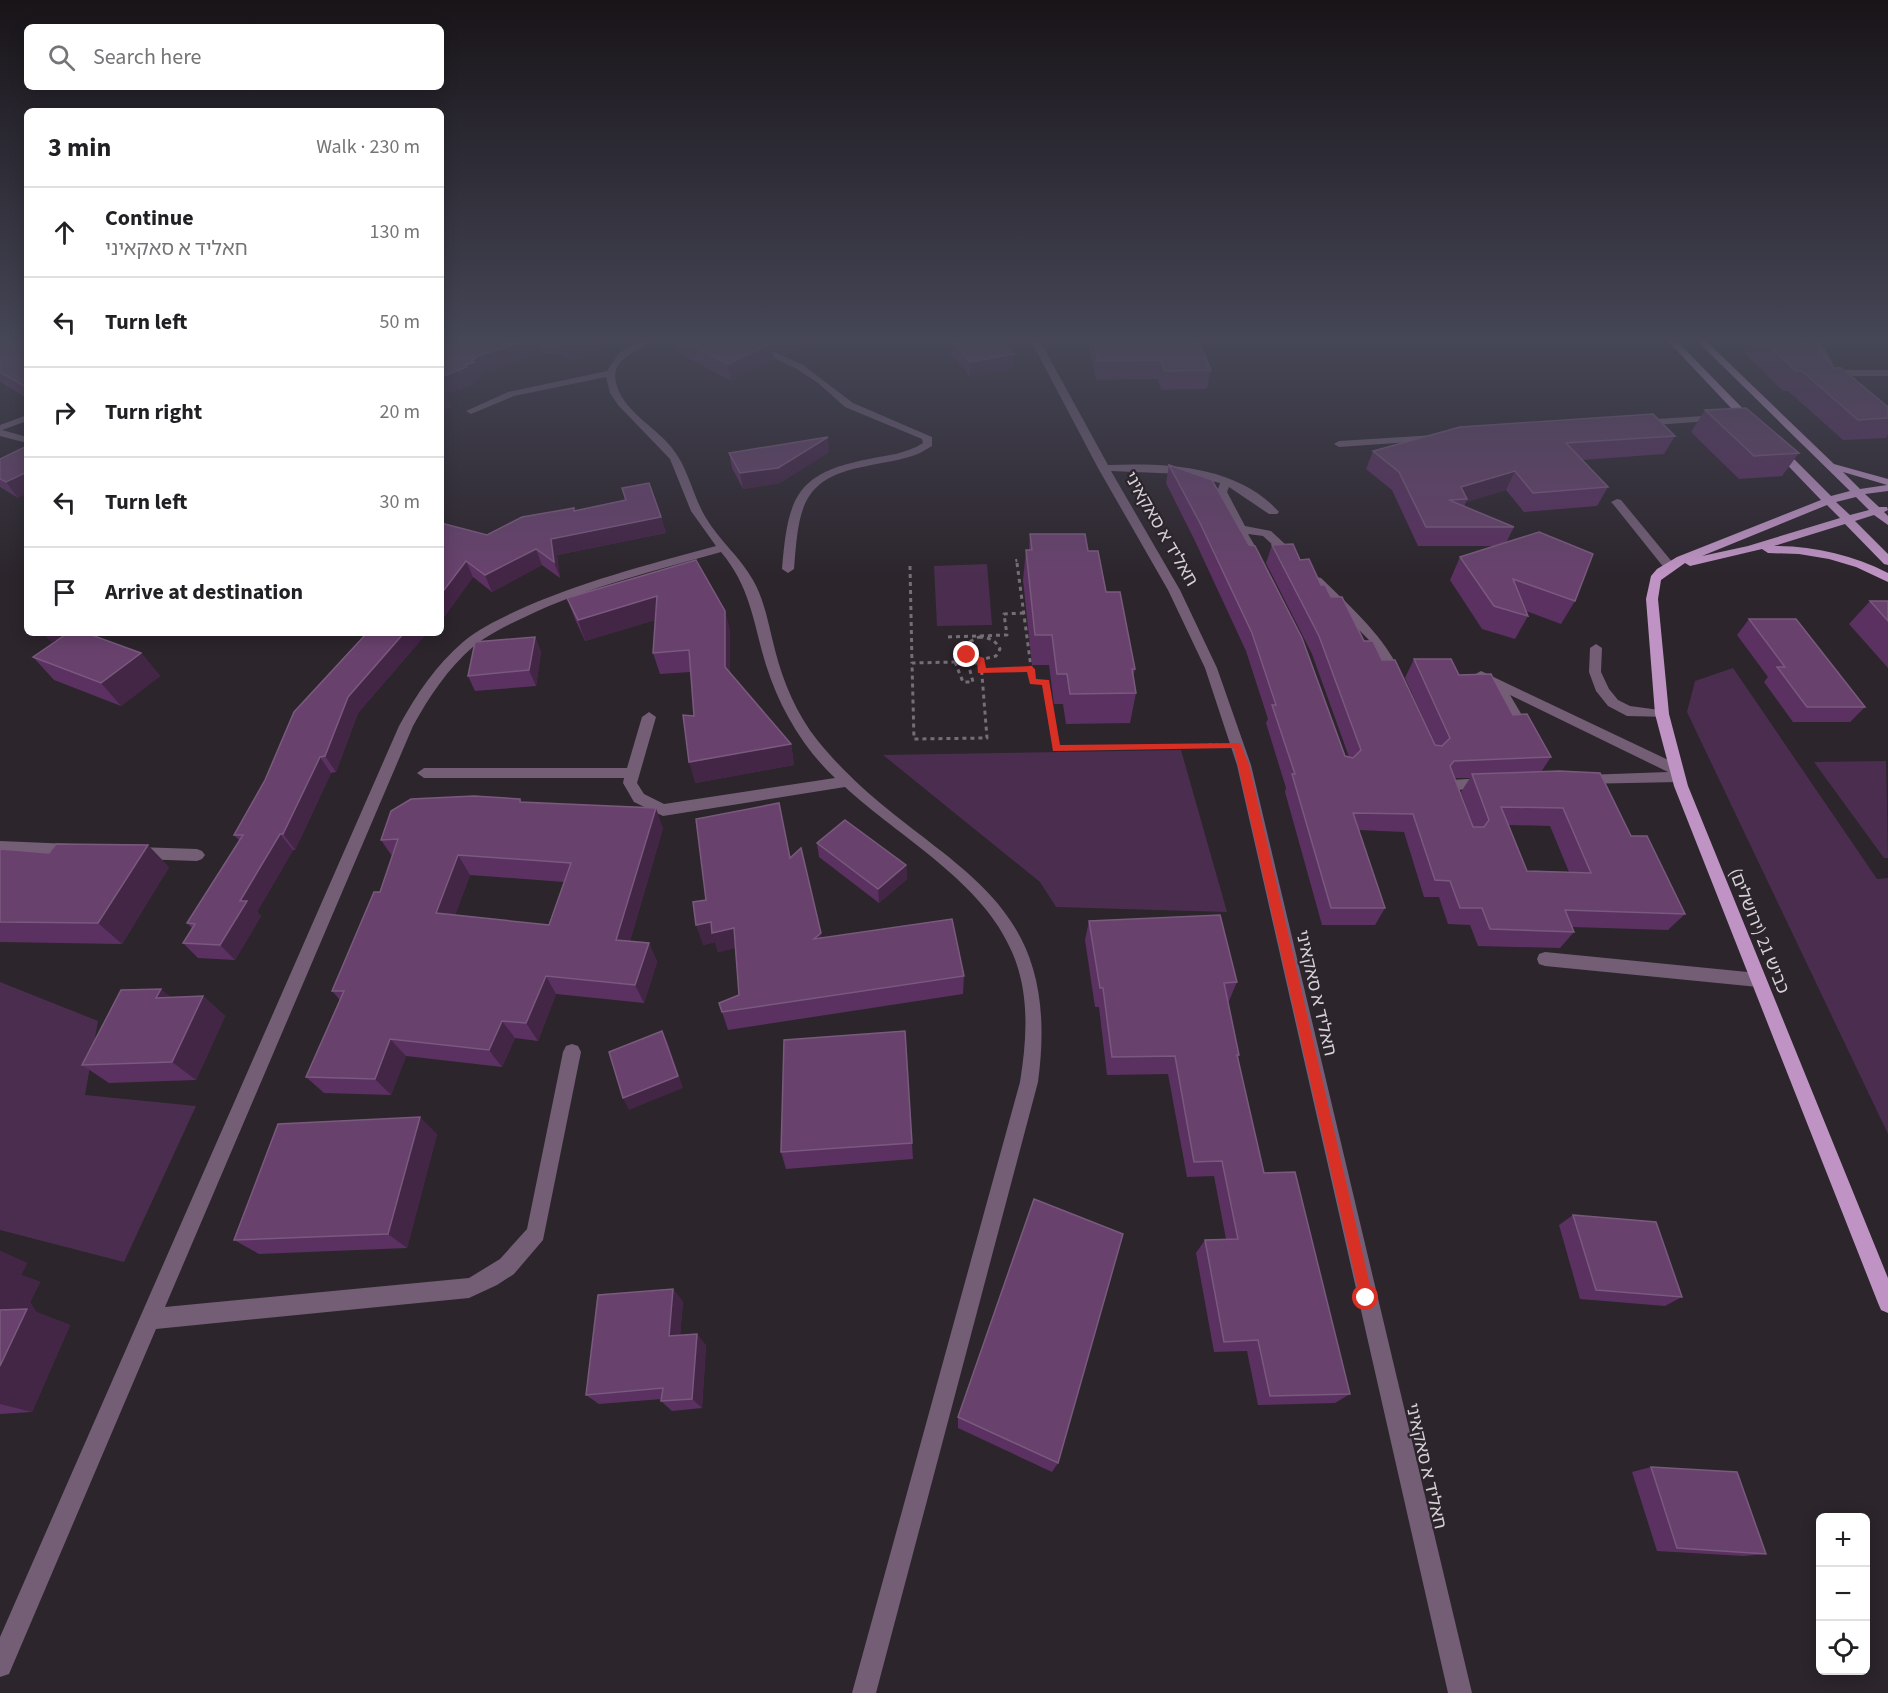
<!DOCTYPE html>
<meta charset="utf-8">
<style>
:root{--surface:#fff;--page:#f2f2f2;--text:#202124;--muted:#757577;--line:#e0e0e0}
body{margin:0;font-family:"Source Sans 3","Noto Sans Hebrew",sans-serif;background:var(--page);color:var(--text)}
.controls{position:absolute;right:18px;bottom:18px;display:grid;overflow:hidden;border-radius:9px;box-shadow:0 3px 15px #0003}
.controls button{width:54px;height:54px;display:grid;place-items:center;padding:0;border:0;border-bottom:2px solid var(--line);background:var(--surface);color:var(--text);font:30px sans-serif}
.stop{position:absolute;width:18px;height:18px;margin:-14px;border:4px solid #d93025;border-radius:50%;background:#fff}
.stop.end{background:#d93025;border-color:#fff;box-shadow:0 2px 6px #0008}
.list{margin:0;padding:0;list-style:none}
h2{display:flex;justify-content:space-between;align-items:center;height:78px;margin:0;padding:0 24px;font-size:26px}
h2 small{font-size:20px;font-weight:400;color:var(--muted)}
.list li{display:grid;grid-template-columns:39px 1fr auto;gap:18px;align-items:center;box-sizing:border-box;height:90px;padding:0 24px;border-top:2px solid var(--line)}
.list b{display:block;font-size:22px;white-space:nowrap}
.list p{margin:0;font-size:20px;white-space:nowrap;color:var(--muted)}
.list em{font-size:20px;font-style:normal;color:var(--muted)}
.icon{flex:none;width:33px;height:33px;fill:none;stroke:currentColor;stroke-width:2;stroke-linecap:round;stroke-linejoin:round}
.map{position:relative;flex:none;width:1888px;height:1693px;overflow:hidden}
.search{position:absolute;background:var(--surface);box-shadow:0 3px 15px #0003;left:24px;top:24px;width:420px;height:66px;display:flex;align-items:center;gap:15px;box-sizing:border-box;padding:0 21px;border-radius:9px;color:var(--muted);font-size:22px}
.panel{position:absolute;background:var(--surface);box-shadow:0 3px 15px #0003;left:24px;top:108px;width:420px;height:528px;border-radius:9px}
.map>svg:first-child{display:block}
.green{fill:#4b2e4f}
.lines{fill:none;stroke-linecap:round;stroke-linejoin:round}
.path-far1{stroke:#756f75;stroke-width:2;stroke-dasharray:3 3;stroke-linecap:butt}
.path{stroke:#756f75;stroke-width:3;stroke-dasharray:4 4;stroke-linecap:butt}
.minor{fill:#735e76;fill-rule:evenodd}
.major{fill:#bf94c4;fill-rule:evenodd}
.wall{fill:#5b3161;fill-rule:evenodd}
.shaded-wall{fill:#432546}
.building{fill:#68426d;stroke:#7a597e;stroke-width:1.5;fill-rule:evenodd}
.route{fill:#d93025}
.labels{text-anchor:middle;dominant-baseline:central;stroke-width:4.5;stroke-linejoin:round;paint-order:stroke}
.street-label{font-size:18px;fill:#d6d1d6;stroke:#2c252c}
</style>
<div class="map">
<svg width="1888" height="1693" viewBox="0 0 1888 1693">
<rect width="100%" height="100%" fill="#2c252c"/>
<g class="green">
<polygon points="987,564 992,625 937,626 934,566"/>
<polygon points="1733,668 1877,879 1888,878 1888,1134 1687,712 1695,681"/>
<polygon points="1181,750 1227,912 1056,907 1040,882 883,755"/>
<polygon points="1886,761 1888,858 1884,858 1814,762"/>
<polygon points="0,982 98,1021 85,1095 196,1106 124,1262 0,1230"/>
</g>
<g class="lines">
<polyline class="path-far1" points="1016,559 1017,564"/>
<g class="path">
<polyline points="1017,563 1033,682 1046,683 1056,749 1217,745"/>
<polyline points="910,566 912,663"/>
<polyline points="948,637 1007,635 1004,614 1024,613"/>
<path d="M979 637C988 637 996 640 1000 649L996 656 979 660 967 655 965 648 967 643Z"/>
<polygon points="955,662 963,682 973,682 968,663 981,663 987,738 914,739 912,663"/>
<polyline points="981,671 1031,669"/>
</g>
<g class="minor">
<path d="M644 339H656C641 351 610 357 616 382 622 411 655 426 672 448 689 469 692 495 706 518 719 540 740 557 753 580 765 601 769 627 775 650 783 682 797 715 818 741 922 869 1066 875 1038 1082L876 1693H852L1020 1082C1027 1039 1030 993 1012 952 983 882 899 837 845 787L663 816 634 802 623 783 624 778H424L417 773 424 768H627L642 717 649 712 656 717 637 783 644 794 664 804 835 778C803 748 779 707 766 665 753 622 751 588 721 552 654 571 587 587 525 617 507 625 489 634 474 646 448 668 429 697 413 726L165 1307 469 1278 500 1259 527 1229 563 1052 566 1046 572 1044 578 1046 581 1052 543 1240 514 1274 497 1285 469 1298 156 1329 9 1674 0 1677V1637L399 726C416 695 436 665 463 642 478 629 497 620 514 612 579 582 647 565 716 546L691 511 670 459 618 405 610 393 606 377 514 396 471 414 466 411 508 392 607 371 619 353Z"/>
<path d="M734 339H746L803 365 853 403 932 437V446L920 453C903 460 885 462 867 466 800 478 799 509 794 569L788 573 782 569C788 498 795 473 869 459 888 455 906 454 923 443L922 439 845 407 818 383 797 369Z"/>
<path d="M1030 339H1039L1108 465C1166 463 1237 465 1279 512L1277 514H1269L1229 487 1227 492 1245 526 1271 531 1300 558 1294 562 1290 561 1263 536 1248 534 1255 546 1249 550 1245 548 1217 492 1220 483 1182 474 1111 471 1180 590 1217 668 1251 765 1472 1693H1448L1237 765 1205 668 1168 590 1098 468Z"/>
<polygon points="1811,339 1819,339 1836,370 1888,370 1888,376 1839,376 1839,381 1833,381"/>
<polygon points="27,415 27,421 2,430 27,437 27,443 0,436 0,425"/>
<polygon points="1719,415 1723,416 1723,420 1641,426 1636,423 1641,420"/>
<polygon points="1435,435 1439,436 1439,440 1339,447 1334,444 1339,441"/>
<polygon points="1617,499 1621,500 1673,563 1673,569 1665,569 1613,504 1611,502"/>
<path d="M1317 577 1321 578C1353 609 1384 636 1403 677L1401 680H1391L1380 656 1369 640 1313 584 1311 581Z"/>
<polygon points="1596,644 1602,648 1601,672 1609,689 1618,700 1630,706 1667,711 1669,714 1667,717 1627,716 1608,706 1596,691 1589,672 1590,648"/>
<polygon points="1481,671 1681,766 1682,773 1685,777 1678,782 1580,784 1578,780 1580,776 1585,775 1668,772 1510,695 1526,722 1519,727 1514,725 1492,686 1474,675"/>
<polygon points="1486,778 1491,779 1493,783 1491,787 1458,790 1460,795 1458,799 1448,799 1442,785 1449,780"/>
<polygon points="0,841 71,844 76,846 79,850 76,854 71,856 0,853"/>
<polygon points="137,847 197,849 202,851 205,855 202,859 197,861 137,859 132,857 129,853 132,849"/>
<polygon points="1545,952 1758,973 1764,975 1766,980 1764,985 1758,987 1545,966 1539,964 1537,959 1539,954"/>
</g>
<g class="major">
<polygon points="1666,339 1675,339 1755,421 1755,425 1747,425"/>
<path d="M1695 339H1704L1834 464 1888 479V491L1865 494 1879 507H1887L1888 510 1884 512 1888 516V525L1874 515 1855 521 1888 554V565L1884 564 1845 524 1774 546C1814 546 1853 555 1888 573V582L1856 567 1829 559 1799 554 1768 553 1762 549 1690 566 1685 563 1661 580 1658 599 1669 714 1688 786 1888 1278V1313L1881 1310 1878 1303 1674 786 1655 714 1646 599 1651 576 1657 569 1677 557 1821 500 1773 450V446H1781L1831 496 1850 491ZM1843 472 1884 484 1887 485 1860 489ZM1856 497 1869 510 1850 515 1836 502ZM1827 505 1840 518 1748 546 1702 556Z"/>
</g>
</g>
<g class="wall">
<polygon points="27,339 27,398 0,382 0,346"/>
<polygon points="441,339 598,339 601,352 569,361 563,354 543,353 481,373 482,375 479,376 480,379 473,381 474,384 446,394 451,407 441,411"/>
<polygon points="672,339 806,339 806,345 786,355 772,348 774,360 731,381 675,351"/>
<polygon points="952,339 1014,354 1013,369 970,377 952,354"/>
<polygon points="1087,339 1198,339 1211,370 1207,389 1161,390 1158,379 1096,380"/>
<polygon points="1737,339 1802,339 1835,368 1888,407 1888,435 1886,438 1843,440 1788,391 1783,391 1744,353 1746,348"/>
<polygon points="1705,410 1799,453 1782,476 1739,479 1691,432"/>
<polygon points="1675,436 1664,454 1582,460 1608,487 1597,506 1524,512 1506,490 1466,502 1464,507 1514,527 1506,543 1575,601 1561,624 1526,611 1528,616 1515,639 1482,629 1450,580 1460,557 1496,546 1418,546 1392,490 1366,469 1373,451"/>
<polygon points="829,452 780,483 743,489 732,468 729,453"/>
<polygon points="0,459 18,498 0,487"/>
<path d="M1169 465 1345 756 1349 757 1312 654 1266 563 1272 545 1300 560 1321 585 1364 641 1382 660 1435 745 1405 678 1414 659 1459 675 1513 715 1551 757 1541 772 1631 836 1685 914 1668 930 1572 927 1574 932 1560 948 1478 946 1470 925 1448 924 1439 897H1424L1404 832 1359 830 1385 908 1375 925H1322L1285 792 1286 788 1266 723 1268 719 1246 651 1195 541 1166 483ZM1455 778H1470L1461 792 1473 827ZM1509 825 1550 826 1569 872 1527 871Z"/>
<polygon points="622,488 661,517 666,533 557,555 560,578 542,565 492,592 473,577 441,621 441,523 487,535 575,511 625,500"/>
<polygon points="1030,534 1088,551 1106,592 1135,669 1133,678 1136,693 1130,723 1066,724 1063,704 1054,704 1049,665 1032,665 1023,580 1026,550 1029,550"/>
<polygon points="567,598 725,611 730,632 730,673 791,744 794,765 695,783 694,716 691,672 660,674 653,653 655,620 585,641 575,619"/>
<polygon points="1870,601 1888,601 1888,668 1849,624"/>
<polygon points="1749,619 1865,707 1850,722 1793,722 1764,682 1768,677 1737,635"/>
<polygon points="43,633 86,633 141,653 160,676 121,706 54,680 33,657 60,639 51,641"/>
<polygon points="367,633 427,633 358,713 336,772 331,773 295,850 293,850 257,912 261,916 235,960 198,958 183,943 192,928 187,923 240,841 234,835"/>
<polygon points="535,637 541,652 536,686 475,691 468,676"/>
<path d="M520 799 522 802 663 828 630 941 649 943 657 962 644 1003 556 994 538 1041 515 1038 502 1067 406 1056 391 1095 324 1093 306 1077 340 1000 332 991 380 892 392 856 381 840ZM470 875 564 882 549 925 455 915Z"/>
<polygon points="817,843 906,865 907,879 879,903 819,857"/>
<polygon points="0,849 169,867 122,944 0,942"/>
<polygon points="790,858 822,938 964,976 963,994 728,1030 722,1012 739,995 735,948 718,952 715,942 703,945 706,900"/>
<polygon points="1089,921 1237,982 1229,1001 1228,1001 1239,1055 1238,1058 1264,1173 1350,1394 1335,1403 1258,1405 1247,1351 1214,1352 1196,1253 1205,1240 1226,1239 1214,1176 1187,1177 1168,1074 1107,1075 1099,1007 1095,1007 1085,940"/>
<polygon points="203,996 225,1016 196,1080 109,1083 82,1065 171,997"/>
<polygon points="905,1031 913,1159 786,1169 781,1152"/>
<polygon points="437,1134 407,1248 259,1254 234,1240"/>
<polygon points="1573,1215 1682,1297 1665,1306 1580,1299 1559,1225"/>
<polygon points="0,1251 27,1263 21,1275 40,1282 30,1302 36,1312 70,1325 32,1412 0,1414"/>
<polygon points="683,1301 680,1335 706,1345 702,1408 672,1411 661,1401 662,1399 599,1404 586,1395"/>
<polygon points="958,1417 1058,1463 1052,1472 958,1428"/>
<polygon points="1651,1467 1766,1554 1744,1556 1657,1551 1632,1472"/>
</g>
<g class="shaded-wall">
<polygon points="531,339 538,339 543,353 481,373 482,375 479,376 480,379 473,381 474,384 446,394 451,407 441,411 441,377 465,365 474,357"/>
<polygon points="586,339 598,339 601,352 569,361 564,345"/>
<polygon points="784,339 806,339 806,345 786,355"/>
<polygon points="772,343 774,360 731,381 728,364"/>
<polygon points="1014,354 1013,369 970,377 970,362"/>
<polygon points="828,437 829,452 780,483 743,489 740,473"/>
<polygon points="1515,471 1506,490 1466,502 1467,499 1461,487"/>
<polygon points="27,472 27,493 18,498 6,482"/>
<polygon points="661,517 666,533 557,555 560,578 554,562 551,539"/>
<polygon points="536,549 542,565 492,592 485,575"/>
<polygon points="466,561 473,577 441,621 441,594"/>
<polygon points="657,596 663,618 585,641 578,620"/>
<polygon points="725,611 730,632 730,688 725,667"/>
<polygon points="43,633 81,633 51,641"/>
<polygon points="404,633 427,633 358,713 336,772 325,756 348,697"/>
<polygon points="535,637 541,652 536,686 529,670"/>
<polygon points="141,653 160,676 121,706 101,683"/>
<polygon points="791,744 794,765 695,783 689,762"/>
<polygon points="320,757 331,773 295,850 283,834"/>
<polygon points="656,808 663,828 625,958 616,940"/>
<polygon points="280,834 293,850 257,912 261,916 235,960 220,945 240,901"/>
<polygon points="148,845 169,867 122,944 98,923"/>
<polygon points="458,855 470,875 449,932 436,913"/>
<polygon points="906,865 907,879 879,903 878,889"/>
<polygon points="711,922 734,928 740,947 718,952 715,942 703,945 696,925"/>
<polygon points="821,933 824,952 814,939"/>
<polygon points="649,943 657,962 644,1003 635,985"/>
<polygon points="546,976 556,994 538,1041 526,1023"/>
<polygon points="161,989 184,1008 156,998"/>
<polygon points="203,996 225,1016 196,1080 172,1062"/>
<polygon points="502,1021 515,1038 502,1067 489,1050"/>
<polygon points="662,1031 668,1043 683,1088 629,1110 623,1098"/>
<polygon points="390,1039 406,1056 391,1095 375,1079"/>
<polygon points="420,1117 437,1134 407,1248 388,1234"/>
<polygon points="0,1251 27,1263 21,1275 40,1282 30,1302 36,1312 70,1325 32,1412 0,1404"/>
<polygon points="673,1289 683,1301 679,1348 669,1336"/>
<polygon points="697,1334 706,1345 702,1408 692,1399"/>
</g>
<g class="building">
<polygon points="17,339 27,339 27,388 0,372 0,346"/>
<polygon points="441,339 531,339 474,357 476,358 471,360 474,362 465,365 467,367 441,377"/>
<polygon points="559,339 586,339 564,345"/>
<polygon points="681,339 762,339 772,343 728,364"/>
<polygon points="952,339 1001,339 1014,354 970,362"/>
<polygon points="1093,339 1198,339 1211,370 1165,371 1161,360 1098,361"/>
<polygon points="1762,339 1802,339 1835,368 1841,368 1888,407 1888,418 1858,420 1802,371 1796,371"/>
<polygon points="1746,408 1799,453 1754,456 1705,410"/>
<polygon points="1653,414 1675,436 1566,443 1608,487 1533,493 1515,471 1461,487 1467,499 1449,500 1514,527 1426,527 1399,472 1373,451 1460,427"/>
<polygon points="828,437 778,468 740,473 729,453"/>
<polygon points="27,446 27,472 6,482 0,479 0,459"/>
<path d="M1169 465 1212 480 1249 545 1255 546 1302 638 1345 756 1353 758 1361 750 1319 636 1272 545 1293 544 1300 560 1309 559 1321 585H1325L1331 597H1342L1364 641H1373L1382 660H1395L1435 745 1442 746 1450 738 1414 659H1451L1459 675 1491 674 1513 715 1527 714 1551 757 1454 761 1450 766 1473 827H1484L1489 820 1472 774 1559 771 1600 773 1631 836H1647L1685 914 1565 910 1574 932 1490 929 1482 908H1460L1450 881 1435 880 1413 814 1353 813 1385 908H1331L1292 774H1295L1272 705H1276L1252 633 1200 523ZM1501 807 1563 808 1591 873 1527 871Z"/>
<polygon points="649,483 661,517 551,539 554,562 536,549 485,575 466,561 441,594 441,523 487,535 522,517 574,508 574,511 626,500 622,488"/>
<polygon points="1539,532 1593,554 1575,601 1513,579 1528,616 1494,606 1460,557"/>
<polygon points="1030,534 1085,534 1088,551 1098,551 1106,592 1120,592 1135,669 1132,669 1136,693 1070,694 1067,674 1057,674 1052,635 1035,635 1026,550 1032,550"/>
<polygon points="696,560 725,611 725,667 791,744 689,762 683,715 694,716 689,650 653,653 657,596 578,620 567,598"/>
<polygon points="1870,601 1888,601 1888,621"/>
<polygon points="1749,619 1796,619 1865,707 1807,707 1777,667 1785,667"/>
<polygon points="68,633 86,633 141,653 101,683 33,657"/>
<polygon points="367,633 404,633 348,697 325,756 320,757 283,834 280,834 240,901 247,901 220,945 183,943 195,924 187,923 243,835 234,835 265,780 294,712"/>
<polygon points="535,637 529,670 468,676 475,642"/>
<path d="M474 796 520 799V802L656 808 616 940 649 943 635 985 546 976 526 1023 502 1021 489 1050 390 1039 375 1079 306 1077 344 991H332L374 892H380L398 839 381 840 391 811 411 799ZM458 855 571 863 549 925 436 913Z"/>
<polygon points="779,803 790,858 801,848 821,933 814,939 952,919 964,976 722,1012 719,1003 739,995 734,928 712,933 711,922 696,925 693,902 706,900 696,819"/>
<polygon points="845,820 906,865 878,889 817,843"/>
<polygon points="56,844 148,845 98,923 0,922 0,849 49,853"/>
<polygon points="1220,915 1237,982 1224,983 1239,1055 1237,1055 1264,1173 1295,1172 1350,1394 1270,1396 1258,1340 1224,1342 1205,1240 1238,1239 1222,1161 1194,1162 1175,1056 1112,1057 1103,988 1100,988 1089,921"/>
<polygon points="161,989 156,998 203,996 172,1062 82,1065 121,990"/>
<polygon points="662,1031 678,1076 623,1098 609,1052"/>
<polygon points="905,1031 912,1143 781,1152 784,1040"/>
<polygon points="420,1117 388,1234 234,1240 278,1124"/>
<polygon points="1034,1199 1123,1234 1058,1463 958,1417"/>
<polygon points="1573,1215 1656,1222 1682,1297 1596,1290"/>
<polygon points="673,1289 669,1336 697,1334 692,1399 661,1401 663,1388 586,1395 598,1295"/>
<polygon points="27,1309 0,1366 0,1310"/>
<polygon points="1651,1467 1737,1472 1766,1554 1677,1548"/>
</g>
<linearGradient id="sky" x2="0" y2="1"><stop stop-color="#181418"/><stop offset="0.59" stop-color="#454656"/><stop offset="1" stop-color="#454656" stop-opacity="0"/></linearGradient>
<rect width="1888" height="576" fill="url(#sky)"/>
<polygon class="route" points="967,652 984,658 986,668 1031,666 1035,669 1036,679 1049,680 1060,745 1240,743 1249,765 1373,1298 1371,1302 1366,1304 1362,1302 1360,1298 1234,748 1053,751 1042,685 1030,684 1027,672 978,673 977,662 963,655"/>
<g class="labels">
<g class="street-label">
<text transform="translate(1161 529) rotate(60)">חאליד א סאקאיני</text>
<text transform="translate(1759 931) rotate(68)">כביש 21 (ירושלים)</text>
<text transform="translate(1316 993) rotate(77)">חאליד א סאקאיני</text>
<text transform="translate(1426 1466) rotate(77)">חאליד א סאקאיני</text>
</g>
</g>
</svg>
<div class="controls">
<button>+</button>
<button>−</button>
<button><svg class="icon" aria-label="locate" viewBox="0 0 24 24"><circle cx="12" cy="12" r="6"/><path d="M12 2v4M12 18v4M2 12h4M18 12h4"/></svg></button>
</div>
<div class="stop" style="left:1366px;top:1298px"></div>
<div class="stop end" style="left:967px;top:655px"></div>
<div class="search"><svg class="icon" aria-label="search" viewBox="0 0 24 24"><circle cx="10" cy="10" r="6"/><path d="M15 15l6 6"/></svg>Search here</div>
<section class="panel">
<h2>3 min<small>Walk · 230 m</small></h2>
<ul class="list">
<li><svg class="icon" aria-label="ahead" viewBox="0 0 24 24"><path d="M12 20V5M6 11l6-6 6 6"/></svg><div><b>Continue</b><p>חאליד א סאקאיני</p></div><em>130 m</em></li>
<li><svg class="icon" aria-label="left" viewBox="0 0 24 24"><path d="M17 20v-9H6M10 6l-5 5 5 5"/></svg><div><b>Turn left</b></div><em>50 m</em></li>
<li><svg class="icon" aria-label="right" viewBox="0 0 24 24"><path d="M7 20v-9h11M14 6l5 5-5 5"/></svg><div><b>Turn right</b></div><em>20 m</em></li>
<li><svg class="icon" aria-label="left" viewBox="0 0 24 24"><path d="M17 20v-9H6M10 6l-5 5 5 5"/></svg><div><b>Turn left</b></div><em>30 m</em></li>
<li><svg class="icon" aria-label="arrive" viewBox="0 0 24 24"><path d="M6 21V4h12l-3 4 3 4H6"/></svg><div><b>Arrive at destination</b></div></li>
</ul>
</section>
</div>
